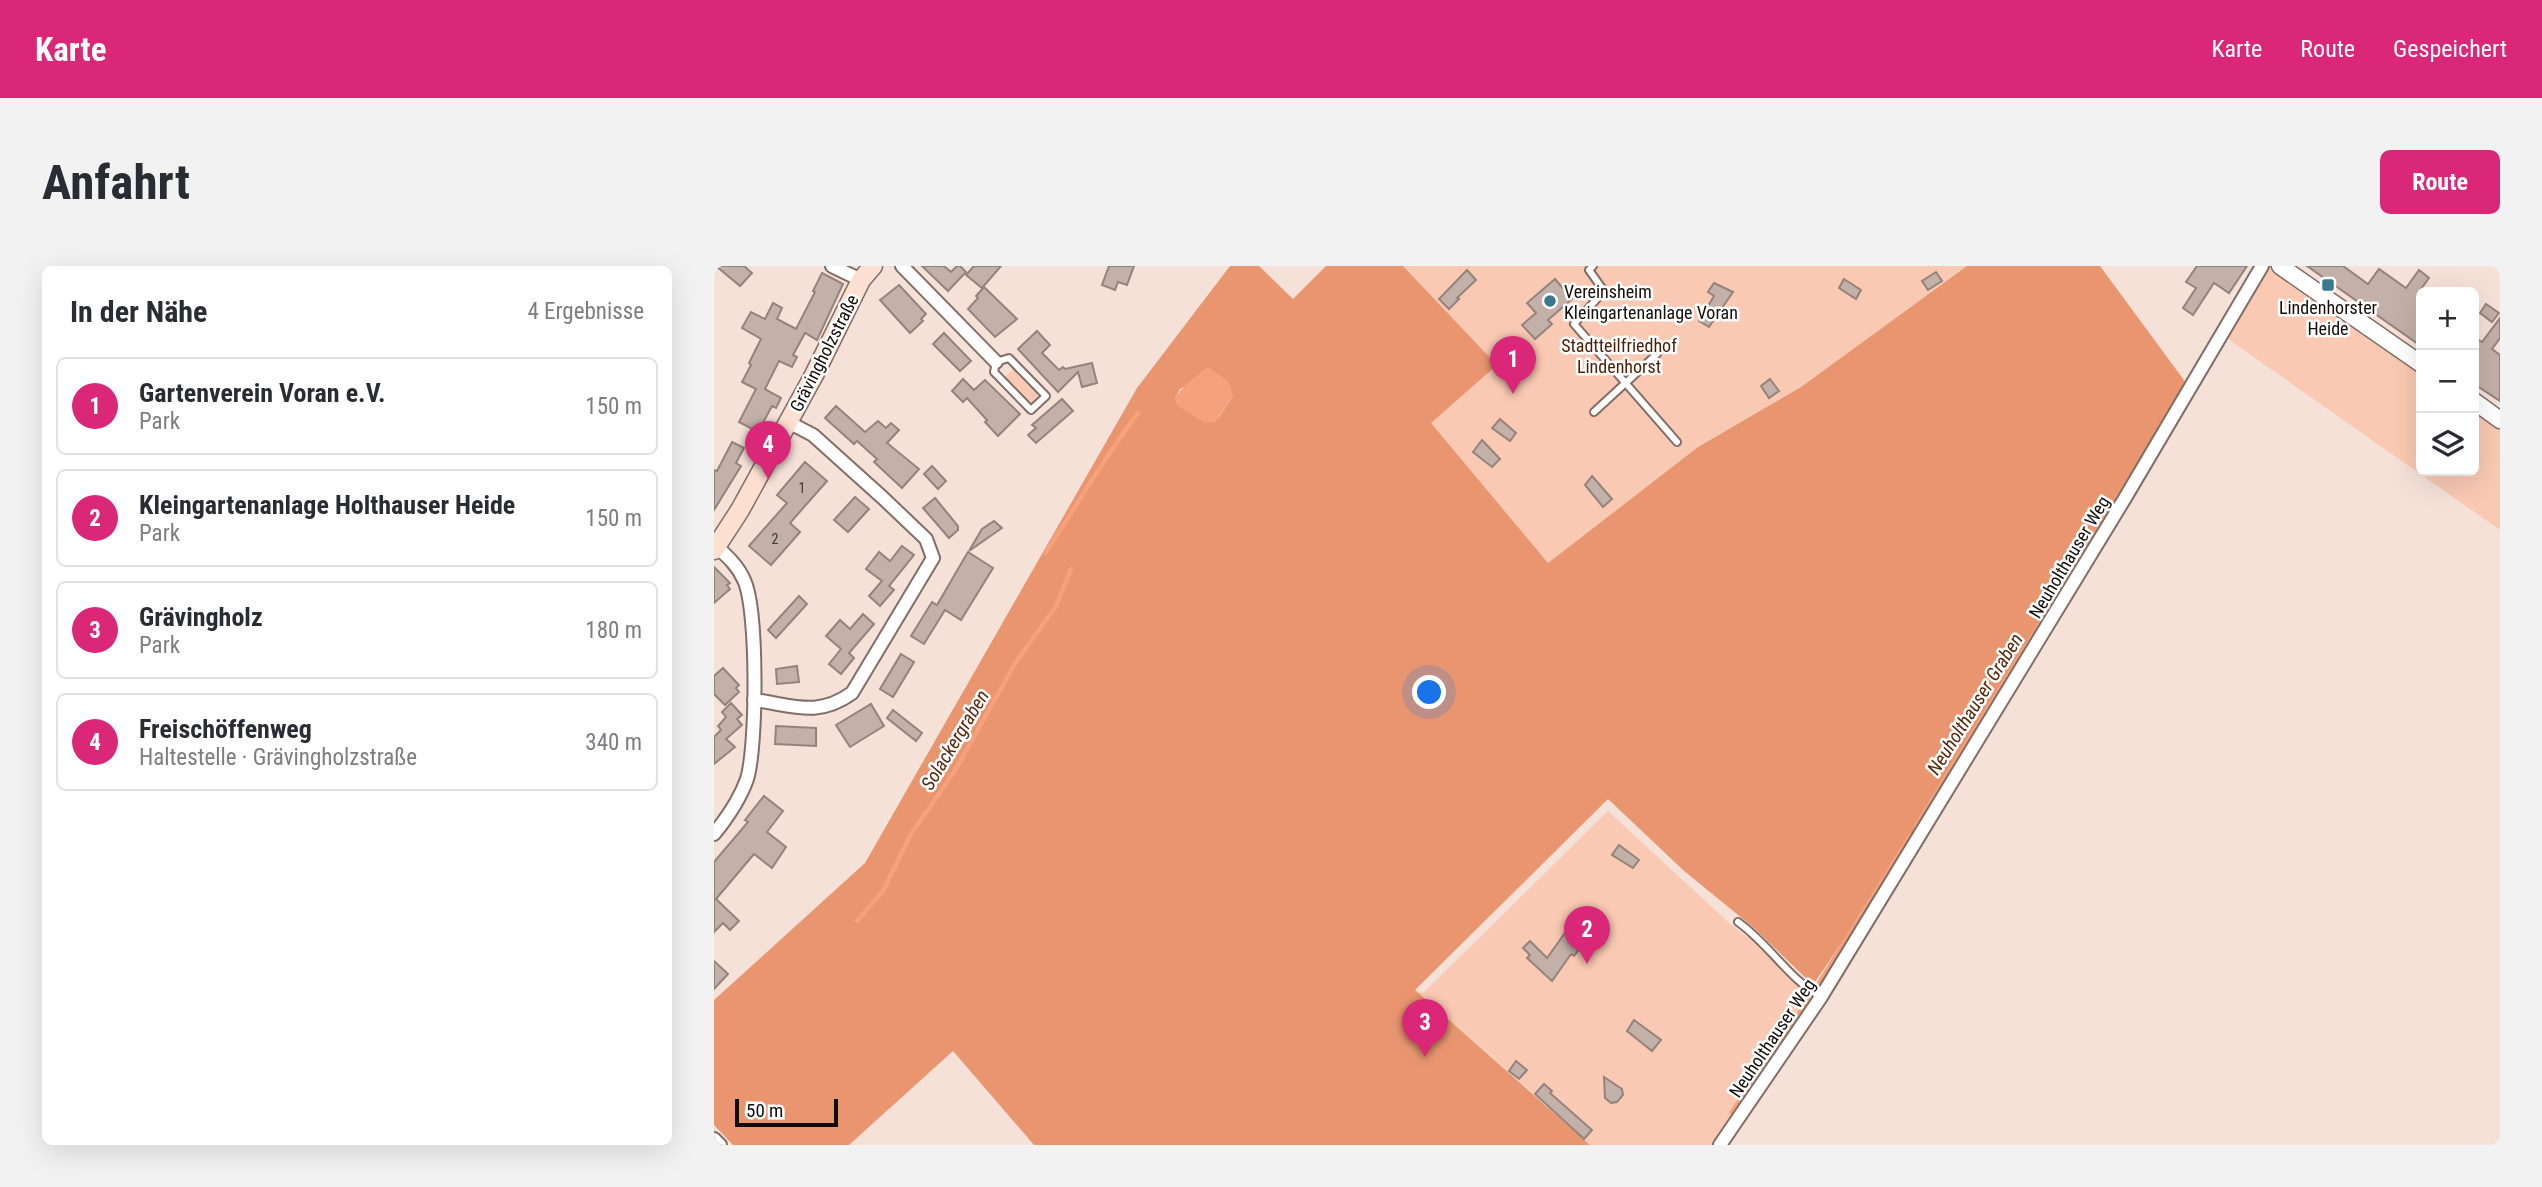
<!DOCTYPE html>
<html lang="de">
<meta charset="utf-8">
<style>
:root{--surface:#fff;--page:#f2f2f3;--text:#2b2b33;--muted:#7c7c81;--line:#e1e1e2;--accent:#db2777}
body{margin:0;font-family:"Roboto Condensed",sans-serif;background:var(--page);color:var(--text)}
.controls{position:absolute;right:21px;top:21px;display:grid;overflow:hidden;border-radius:10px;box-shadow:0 7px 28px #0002}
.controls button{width:63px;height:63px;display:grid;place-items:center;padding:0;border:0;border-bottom:2px solid var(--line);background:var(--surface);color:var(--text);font:35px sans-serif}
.scale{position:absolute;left:21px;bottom:18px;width:103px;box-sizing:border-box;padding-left:7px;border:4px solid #120c09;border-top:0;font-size:19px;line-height:24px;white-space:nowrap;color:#120c09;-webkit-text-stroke:5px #fff;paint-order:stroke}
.you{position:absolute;left:716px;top:427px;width:24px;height:24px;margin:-18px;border:5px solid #fff;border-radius:50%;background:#1a73e8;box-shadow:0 0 0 10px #1a73e833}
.badge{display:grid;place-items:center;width:46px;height:46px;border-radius:50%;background:var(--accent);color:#fff;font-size:23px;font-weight:700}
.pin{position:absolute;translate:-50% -58px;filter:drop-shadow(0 2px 4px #0008)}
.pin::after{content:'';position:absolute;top:37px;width:24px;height:21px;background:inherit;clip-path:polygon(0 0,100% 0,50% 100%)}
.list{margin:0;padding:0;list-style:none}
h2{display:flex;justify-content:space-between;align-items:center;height:91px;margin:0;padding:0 28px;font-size:30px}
h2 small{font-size:23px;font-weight:400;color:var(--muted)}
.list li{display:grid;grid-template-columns:46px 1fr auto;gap:21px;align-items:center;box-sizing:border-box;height:98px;margin:0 14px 14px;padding:0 14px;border:2px solid var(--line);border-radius:10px}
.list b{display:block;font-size:26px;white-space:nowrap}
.list p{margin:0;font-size:23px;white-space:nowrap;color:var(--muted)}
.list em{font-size:23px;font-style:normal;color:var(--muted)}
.icon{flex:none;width:38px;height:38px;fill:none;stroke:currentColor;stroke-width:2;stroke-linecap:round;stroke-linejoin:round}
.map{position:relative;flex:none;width:1786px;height:879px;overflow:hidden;border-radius:10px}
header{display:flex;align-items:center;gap:42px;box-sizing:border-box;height:98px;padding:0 35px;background:var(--accent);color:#fff}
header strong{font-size:33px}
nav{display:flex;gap:38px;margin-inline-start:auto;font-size:24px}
.intro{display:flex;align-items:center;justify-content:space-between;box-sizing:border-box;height:168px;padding:0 42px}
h1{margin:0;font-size:49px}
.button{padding:18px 32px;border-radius:10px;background:var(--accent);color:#fff;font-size:24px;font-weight:700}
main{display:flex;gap:42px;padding:0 42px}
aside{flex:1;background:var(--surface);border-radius:10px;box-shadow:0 7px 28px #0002}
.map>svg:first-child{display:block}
.green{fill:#f9c9b3}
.forest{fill:#e99670;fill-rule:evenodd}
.water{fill:#f5a17b}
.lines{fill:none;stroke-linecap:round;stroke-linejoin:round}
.stream{stroke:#f5a17b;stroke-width:4.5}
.building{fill:#c3b0a8;stroke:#94837b;stroke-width:2}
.service-casing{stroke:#806e67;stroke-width:10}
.minor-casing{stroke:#806e67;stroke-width:16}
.tertiary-casing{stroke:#806e67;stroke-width:19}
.secondary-casing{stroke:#806e67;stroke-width:21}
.service{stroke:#fff;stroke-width:6}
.minor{stroke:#fff;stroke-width:12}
.tertiary{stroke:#fff;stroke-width:16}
.secondary{stroke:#fee0d2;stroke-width:18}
.poi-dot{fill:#3b788f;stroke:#fff;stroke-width:2.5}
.labels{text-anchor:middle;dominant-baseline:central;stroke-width:5;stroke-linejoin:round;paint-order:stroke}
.number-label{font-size:14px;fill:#3e3531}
.poi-label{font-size:18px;fill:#120c09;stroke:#fff;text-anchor:start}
.park-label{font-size:18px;fill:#4e1b00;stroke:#fff}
.street-label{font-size:18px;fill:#120c09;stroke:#fff}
.water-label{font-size:19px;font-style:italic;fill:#592509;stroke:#fff}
</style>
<header>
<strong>Karte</strong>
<nav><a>Karte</a><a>Route</a><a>Gespeichert</a></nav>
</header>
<div class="intro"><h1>Anfahrt</h1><a class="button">Route</a></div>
<main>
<aside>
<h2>In der Nähe<small>4 Ergebnisse</small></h2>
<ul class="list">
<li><span class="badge">1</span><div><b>Gartenverein Voran e.V.</b><p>Park</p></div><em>150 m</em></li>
<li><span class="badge">2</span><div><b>Kleingartenanlage Holthauser Heide</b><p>Park</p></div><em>150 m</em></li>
<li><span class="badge">3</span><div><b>Grävingholz</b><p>Park</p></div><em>180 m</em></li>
<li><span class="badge">4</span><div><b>Freischöffenweg</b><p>Haltestelle · Grävingholzstraße</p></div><em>340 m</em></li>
</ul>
</aside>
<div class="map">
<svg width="1786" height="879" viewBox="0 0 1786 879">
<rect width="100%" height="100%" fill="#f5e1d8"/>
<g class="green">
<polygon points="689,0 1253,0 1087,121 984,181 834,297 716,157 783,99"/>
<polygon points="1548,0 1566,0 1707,98 1707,205 1760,205 1760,135 1786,154 1786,264 1507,68"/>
<polygon points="300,102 325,128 319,136 315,137 290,112"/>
<polygon points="894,545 1014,656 1031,670 1037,672 1099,733 1003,879 876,879 717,734 874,879 561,879 706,725 709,727"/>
</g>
<path class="forest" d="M516 0H545L579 33 612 0H689L783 99 717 157 834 297 984 181 1087 121 1253 0H1386L1475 121 1220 540 1099 719 1040 662 969 604 894 533 701 724 876 879H320L239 785 135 879H19L0 859V734L151 597 423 122ZM475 119 519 130 505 151 464 140 461 132 466 123Z"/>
<path class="water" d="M494 101 515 116 519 130 501 156 492 157 484 153 464 140 461 132C466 123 484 108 494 101Z"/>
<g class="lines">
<g class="stream">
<path d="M331 287C363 240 390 191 424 147"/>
<polyline points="1348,321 1427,194"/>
<polyline points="1202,560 1343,330"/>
<polyline points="143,655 169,625 197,568 240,506 302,396 342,340 357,303"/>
<polyline points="1104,719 1196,570"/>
<polyline points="1018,846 1097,730"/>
</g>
</g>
<g class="building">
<polygon points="2,0 30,0 38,7 26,20"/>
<polygon points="208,0 230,0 237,6 243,0 246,0 252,6 234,25"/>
<polygon points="260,0 287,0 268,22 252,9"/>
<polygon points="395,0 420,0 413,19 404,16 401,24 388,19"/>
<polygon points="1483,0 1533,0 1515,27 1500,17 1479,49 1469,42 1482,22 1472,16"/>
<polygon points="1593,0 1629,0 1654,18 1665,3 1692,22 1705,4 1715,12 1707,23 1707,80"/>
<polygon points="753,4 762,14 743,32 745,33 735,43 725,33"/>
<polygon points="1222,6 1228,15 1214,24 1208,15"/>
<polygon points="108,7 129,18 103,74 91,67 79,89 83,91 78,101 65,95 51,123 67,132 62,142 58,140 44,166 25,156 42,123 28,116 37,99 35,97 47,73 28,62 37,46 51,53 59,37 68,42 63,53 82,63 101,26 99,25"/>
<polygon points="841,13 858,33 834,54 838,58 821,73 808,59 822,47 813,37"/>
<polygon points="1130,13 1147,24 1142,33 1125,22"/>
<polygon points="1000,17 1019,26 995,61 985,55 1000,30 994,26"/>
<polygon points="185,19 212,48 207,53 209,55 196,67 166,34"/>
<polygon points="270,21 303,53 281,71 254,43 264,32 262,30"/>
<polygon points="1772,38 1785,47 1778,56 1766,47"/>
<polygon points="1786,52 1786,72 1778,83 1786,89 1786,135 1760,118 1760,71 1768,76"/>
<polygon points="323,65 336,79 328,87 345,104 349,101 351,103 378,97 383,117 368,121 364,106 344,126 304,83"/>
<polygon points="230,67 257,95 246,105 219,78"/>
<polygon points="249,113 260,124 271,114 306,148 284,170 271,156 273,154 253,132 249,136 238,125"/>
<polygon points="1056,113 1065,125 1055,132 1047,120"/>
<polygon points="348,133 359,145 322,177 314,169 322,162 318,159"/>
<polygon points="122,140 151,166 164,155 172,162 177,157 185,164 173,177 205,203 188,222 160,196 163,193 143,175 140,178 111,152"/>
<polygon points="786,153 802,167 796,175 778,162"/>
<polygon points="768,174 786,193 778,201 759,186"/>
<polygon points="18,176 30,182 22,197 27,200 0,244 0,204 3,205"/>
<polygon points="91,196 113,215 76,257 86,266 57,299 35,280 73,237 63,229"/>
<polygon points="218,200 232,215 224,223 210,208"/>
<polygon points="878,210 898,233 889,241 871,219"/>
<polygon points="141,231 155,243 134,266 120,254"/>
<polygon points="221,232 244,260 244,264 235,272 209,242"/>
<polygon points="280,255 288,262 255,285 268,263"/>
<polygon points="188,280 200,289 175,320 180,324 166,340 155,330 168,315 152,303 165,286 176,295"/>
<polygon points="254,286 279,302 247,354 231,344 210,378 197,370 218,336 223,339"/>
<polygon points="0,301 16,317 13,319 16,323 0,337"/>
<polygon points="85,330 93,338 62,372 54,364"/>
<polygon points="149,348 160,358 135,387 140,392 127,408 115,398 127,383 112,370 126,354 136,363"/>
<polygon points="187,388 200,396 179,431 166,423"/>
<polygon points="83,400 85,416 63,418 62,403"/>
<polygon points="9,402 25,419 22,422 25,426 11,439 0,428 0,410"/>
<polygon points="17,437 28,449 23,453 28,459 12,473 21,481 0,498 0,471 7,464 4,460 12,451 8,446"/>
<polygon points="157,438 170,460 136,481 122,459"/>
<polygon points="179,444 208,467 202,475 173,452"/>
<polygon points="62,460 102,462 102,480 61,478"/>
<polygon points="50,530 69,545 53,566 72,581 58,602 40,588 2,633 25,655 16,664 9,657 0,666 0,596 34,556 31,554"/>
<polygon points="905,579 925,594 919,602 898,589"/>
<polygon points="851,667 868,679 860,690 857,688 838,715 813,692 816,689 809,682 816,675 833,692"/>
<polygon points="0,695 14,708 0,723"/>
<polygon points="920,754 947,774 938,785 913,765"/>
<polygon points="802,795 813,804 805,813 795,805"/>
<polygon points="890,811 908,823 909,829 903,836 897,837 891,832"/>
<polygon points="830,818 838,825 836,827 878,864 870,873 821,828"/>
</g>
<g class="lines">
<g class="service-casing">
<g id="service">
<polyline points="879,0 875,4 890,25 860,58 963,176"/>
<polygon points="295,92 332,130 317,144 280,106 282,96"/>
<polyline points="880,146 943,88"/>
<path d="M1024 656C1055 678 1074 712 1107 731"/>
</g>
</g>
<g class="minor-casing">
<g id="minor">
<polyline points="118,0 147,14"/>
<polyline points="188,0 282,96"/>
<path d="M40 434C79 439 103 452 138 427L219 292 212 273 169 232 99 169 74 156"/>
<path d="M0 568C13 552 26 533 33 513 43 481 44 343 30 314 24 300 14 291 3 281"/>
<polyline points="0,873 6,879"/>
<polyline points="1006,879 1107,731 1411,232 1548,0"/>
</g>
</g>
<g class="tertiary-casing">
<g id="tertiary">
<polyline points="1566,0 1707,98"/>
<polyline points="1760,135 1786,154"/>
</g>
</g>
<g class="secondary-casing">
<polyline id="secondary" points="0,284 26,244 100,109 147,14 159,0"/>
</g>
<use href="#service" class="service"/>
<use href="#minor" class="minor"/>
<use href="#tertiary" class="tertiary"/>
<use href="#secondary" class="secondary"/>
</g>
<g class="poi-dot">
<rect x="1607" y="12" width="14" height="14" rx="3.5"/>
<circle cx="836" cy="35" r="7"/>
</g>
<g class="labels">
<g class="number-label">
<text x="88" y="222">1</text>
<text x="61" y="273">2</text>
</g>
<g class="poi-label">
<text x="850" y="25">Vereinsheim<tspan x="850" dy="21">Kleingartenanlage Voran</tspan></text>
<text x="1614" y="41" text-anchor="middle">Lindenhorster<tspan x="1614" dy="21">Heide</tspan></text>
</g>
<g class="park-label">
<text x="905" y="79">Stadtteilfriedhof<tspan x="905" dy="21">Lindenhorst</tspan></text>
</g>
<g class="street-label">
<text transform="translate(110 87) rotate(-63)">Grävingholzstraße</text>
<text transform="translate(1355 291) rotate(-59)">Neuholthauser Weg</text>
<text transform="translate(1058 772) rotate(-56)">Neuholthauser Weg</text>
</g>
<g class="water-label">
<text transform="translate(1261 438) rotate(-58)">Neuholthauser Graben</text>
<text transform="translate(241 474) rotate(-59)">Solackergraben</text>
</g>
</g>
</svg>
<div class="controls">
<button>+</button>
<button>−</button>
<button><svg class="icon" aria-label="layers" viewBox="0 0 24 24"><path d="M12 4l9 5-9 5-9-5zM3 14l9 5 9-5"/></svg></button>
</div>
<div class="scale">50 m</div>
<div class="you"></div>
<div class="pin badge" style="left:799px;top:128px">1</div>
<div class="pin badge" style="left:873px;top:698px">2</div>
<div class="pin badge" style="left:711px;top:791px">3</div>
<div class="pin badge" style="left:54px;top:213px">4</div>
</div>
</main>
